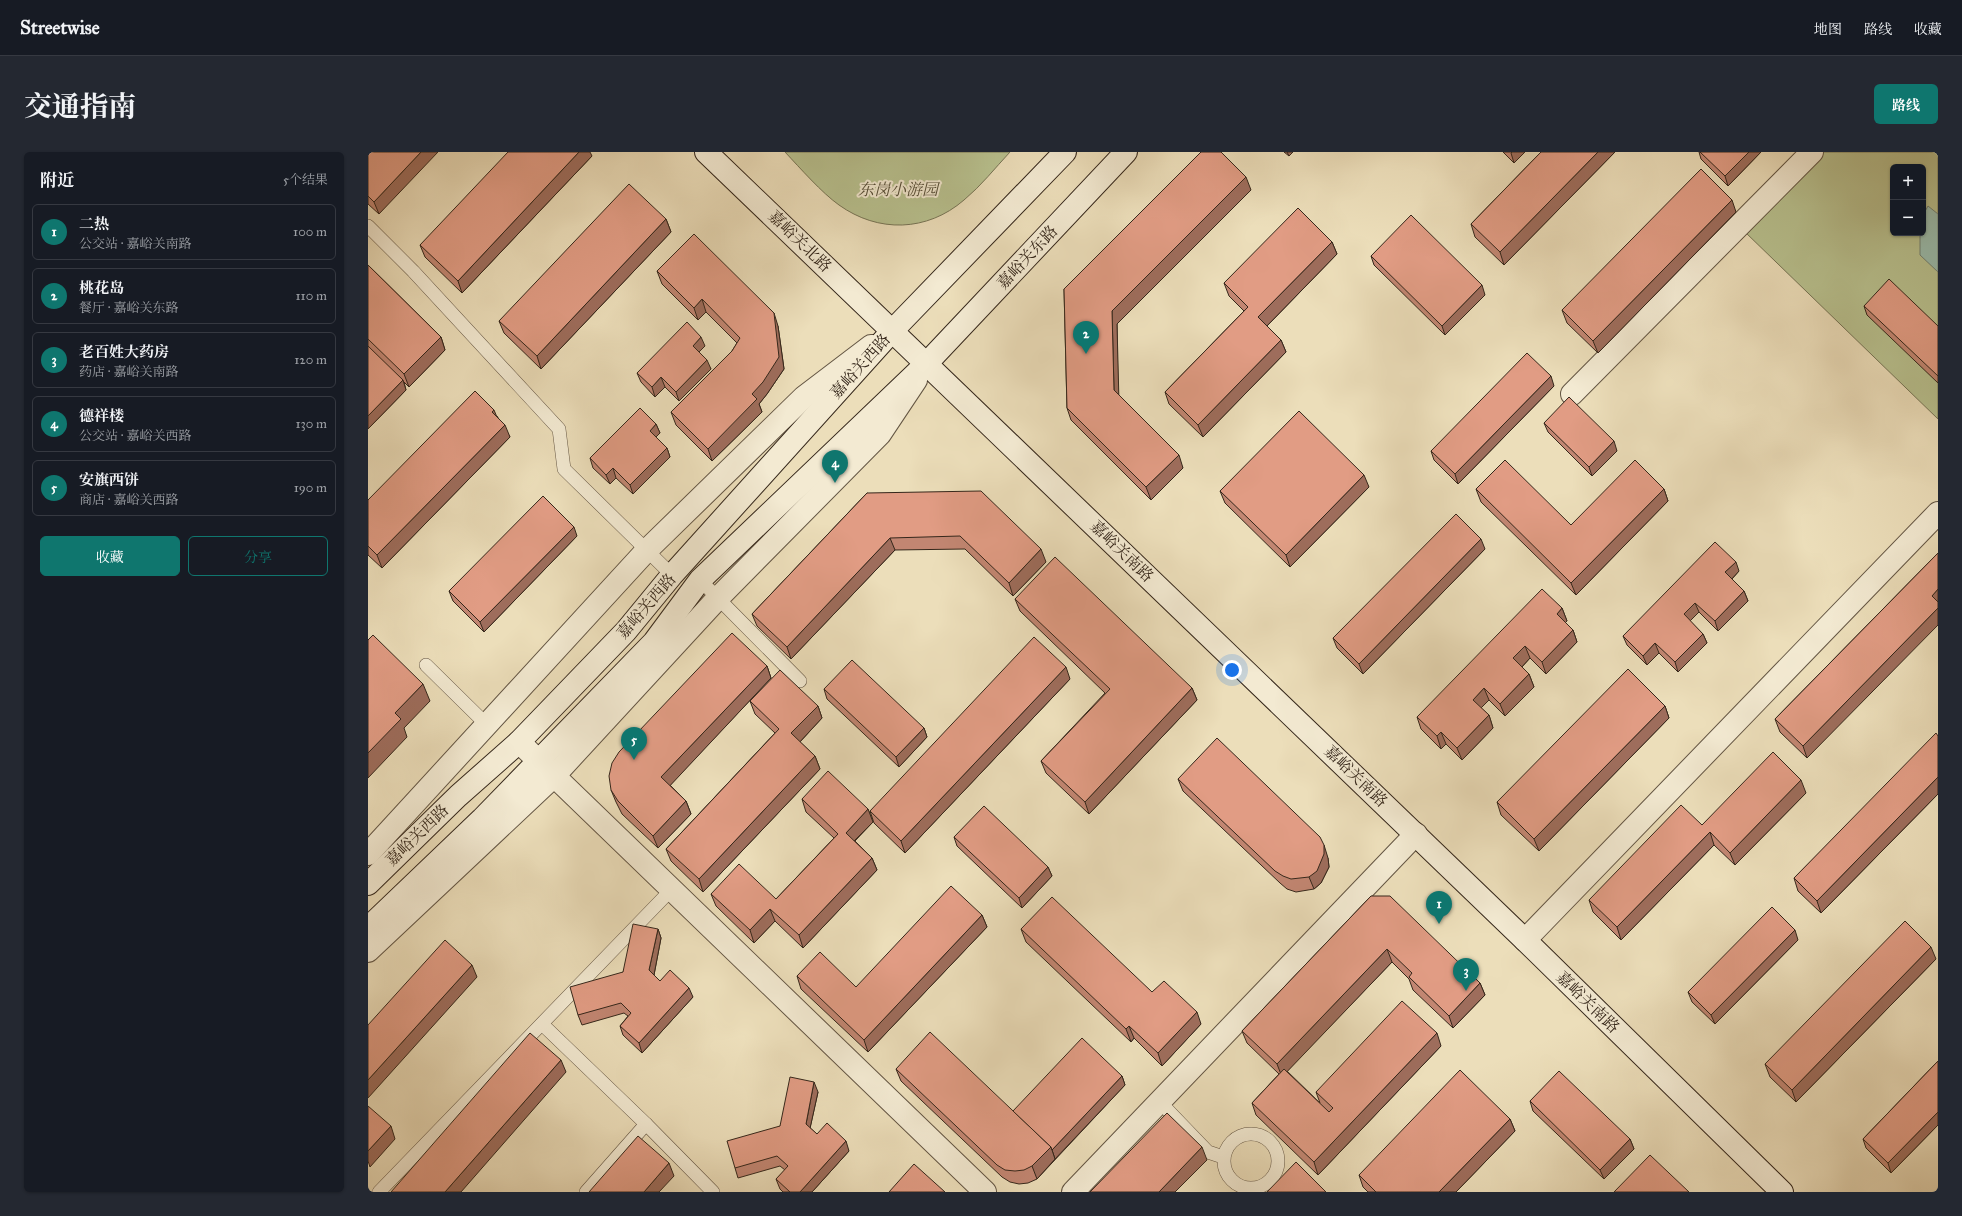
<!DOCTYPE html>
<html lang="zh">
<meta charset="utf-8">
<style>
:root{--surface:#171b24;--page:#242831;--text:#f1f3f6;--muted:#9ea1a6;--line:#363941;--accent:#0f766e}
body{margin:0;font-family:"IM FELL Great Primer","Noto Serif SC",serif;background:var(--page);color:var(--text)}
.controls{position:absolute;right:12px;top:12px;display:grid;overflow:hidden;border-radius:6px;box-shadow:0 1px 3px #0004}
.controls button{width:36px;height:36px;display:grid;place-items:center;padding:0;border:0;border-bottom:1px solid var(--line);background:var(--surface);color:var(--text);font:20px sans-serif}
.you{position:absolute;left:864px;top:518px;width:14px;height:14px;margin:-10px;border:3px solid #fff;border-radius:50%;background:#1a73e8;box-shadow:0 0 0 6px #1a73e833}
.badge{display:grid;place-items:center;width:26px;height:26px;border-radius:50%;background:var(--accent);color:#fff;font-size:13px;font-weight:700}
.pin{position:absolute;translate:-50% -33px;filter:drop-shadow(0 1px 2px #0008)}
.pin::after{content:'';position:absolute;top:21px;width:14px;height:12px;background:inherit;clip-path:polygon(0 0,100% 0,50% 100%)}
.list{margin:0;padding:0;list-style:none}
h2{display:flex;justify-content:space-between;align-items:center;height:52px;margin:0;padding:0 16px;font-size:17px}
h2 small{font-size:13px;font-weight:400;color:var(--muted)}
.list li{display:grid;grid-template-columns:26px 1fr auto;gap:12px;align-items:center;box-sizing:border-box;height:56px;margin:0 8px 8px;padding:0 8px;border:1px solid var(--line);border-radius:6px}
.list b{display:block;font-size:15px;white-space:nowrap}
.list p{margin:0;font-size:13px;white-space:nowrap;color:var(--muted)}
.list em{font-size:13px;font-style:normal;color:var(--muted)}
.actions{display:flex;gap:8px;padding:12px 16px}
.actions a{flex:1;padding:9px 0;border:1px solid var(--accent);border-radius:6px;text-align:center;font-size:14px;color:var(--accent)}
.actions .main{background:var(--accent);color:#fff}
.map{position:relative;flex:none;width:1570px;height:1040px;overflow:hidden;border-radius:6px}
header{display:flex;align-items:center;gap:24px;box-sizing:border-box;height:56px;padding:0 20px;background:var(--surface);border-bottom:1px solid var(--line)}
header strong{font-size:19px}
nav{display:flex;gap:22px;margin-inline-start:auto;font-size:14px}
.intro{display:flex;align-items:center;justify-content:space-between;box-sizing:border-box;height:96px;padding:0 24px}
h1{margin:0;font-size:28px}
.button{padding:10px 18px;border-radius:6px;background:var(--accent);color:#fff;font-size:14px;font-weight:700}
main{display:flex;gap:24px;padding:0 24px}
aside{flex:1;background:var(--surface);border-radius:6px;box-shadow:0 1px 3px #0004}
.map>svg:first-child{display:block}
.green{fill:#b8c18f;stroke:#767455;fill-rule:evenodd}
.water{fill:#99bcad;stroke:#718073}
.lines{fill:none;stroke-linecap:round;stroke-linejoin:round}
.service-casing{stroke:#635543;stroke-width:14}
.minor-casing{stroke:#635543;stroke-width:24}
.secondary-casing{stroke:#35271b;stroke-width:24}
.service{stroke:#f3ead2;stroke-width:13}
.minor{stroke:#f3ead2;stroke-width:22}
.secondary{stroke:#f3ead2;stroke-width:22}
.wall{fill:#c28672;stroke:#35271b}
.shaded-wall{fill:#9e6d5c;stroke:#35271b}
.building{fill:#e19c84;stroke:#35271b}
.labels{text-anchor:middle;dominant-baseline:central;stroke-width:4;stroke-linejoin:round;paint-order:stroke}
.park-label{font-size:16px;font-style:italic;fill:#564e38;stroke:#f3ead2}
.street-label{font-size:16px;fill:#35271b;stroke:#f3ead2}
</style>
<header>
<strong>Streetwise</strong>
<nav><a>地图</a><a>路线</a><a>收藏</a></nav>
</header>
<div class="intro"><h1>交通指南</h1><a class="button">路线</a></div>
<main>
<aside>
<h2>附近<small>5个结果</small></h2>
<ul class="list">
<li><span class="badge">1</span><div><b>二热</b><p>公交站 · 嘉峪关南路</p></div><em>100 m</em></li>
<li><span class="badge">2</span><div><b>桃花岛</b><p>餐厅 · 嘉峪关东路</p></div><em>110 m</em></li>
<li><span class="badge">3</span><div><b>老百姓大药房</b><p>药店 · 嘉峪关南路</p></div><em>120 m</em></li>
<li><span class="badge">4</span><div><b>德祥楼</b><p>公交站 · 嘉峪关西路</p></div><em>130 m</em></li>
<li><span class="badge">5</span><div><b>安旗西饼</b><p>商店 · 嘉峪关西路</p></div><em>190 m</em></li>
</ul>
<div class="actions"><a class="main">收藏</a><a>分享</a></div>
</aside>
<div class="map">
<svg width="1570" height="1040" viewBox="0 0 1570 1040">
<rect width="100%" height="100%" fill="#ecdeba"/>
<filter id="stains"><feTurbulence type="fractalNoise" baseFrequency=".005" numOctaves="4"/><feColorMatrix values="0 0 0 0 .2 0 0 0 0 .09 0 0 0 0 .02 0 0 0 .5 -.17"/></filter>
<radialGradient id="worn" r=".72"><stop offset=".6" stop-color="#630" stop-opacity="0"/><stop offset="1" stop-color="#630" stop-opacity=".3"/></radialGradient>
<g class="green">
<path d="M417 0H642C627 16 613 34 596 48 559 80 510 81 471 53 454 41 432 16 417 0Z"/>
<path d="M1453 0H1570V267L1376 79ZM1525 15H1555V81H1525Z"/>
</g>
<polygon class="water" points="1560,54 1570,62 1570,120 1552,103 1552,81 1555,81 1555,63"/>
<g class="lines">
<g class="service-casing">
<g id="service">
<polyline points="0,74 45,119 191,277 196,317 304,423"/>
<polyline points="332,428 432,529"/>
<polyline points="58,513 119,573"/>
<polyline points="174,872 278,972 345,1040"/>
<polyline points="792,950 840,1000 855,1005"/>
<circle cx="883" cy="1009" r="27"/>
<polyline points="11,1040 303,738"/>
<polyline points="218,1040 278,972"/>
</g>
</g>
<g class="minor-casing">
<g id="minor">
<polyline points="1204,242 1444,0"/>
<polyline points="151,590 617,1040"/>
<polyline points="0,702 279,398 436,245 503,194"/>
<polyline points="1157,788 1570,361"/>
<polyline points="0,799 185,625 350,446 512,282 548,228"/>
<polyline points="705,1040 1048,682"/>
</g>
</g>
<g class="secondary-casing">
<g id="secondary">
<polyline points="338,0 1157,788 1414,1040"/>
<polyline points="0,732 90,644 151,590 258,479 304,423 525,178 697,0"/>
<polyline points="0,776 114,667 286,490 332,428 559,211 758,0"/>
</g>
</g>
<use href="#service" class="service"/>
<use href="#minor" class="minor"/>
<use href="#secondary" class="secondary"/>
</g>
<g class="wall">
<polygon points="0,0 11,62 0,52"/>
<polygon points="916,0 925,0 921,4"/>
<polygon points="1135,0 1157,0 1146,11"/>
<polygon points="1173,0 1247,0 1136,113 1107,85 1103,72"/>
<polygon points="1331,0 1393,0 1360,34 1333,7"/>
<polygon points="224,4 94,141 57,105 52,93"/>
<polygon points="883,38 749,172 750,243 815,316 783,348 703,268 699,256 696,137"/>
<polygon points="1368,60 1230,201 1199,171 1194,158"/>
<polygon points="298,67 303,80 173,217 136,181 131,169"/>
<polygon points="964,90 969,102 899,174 913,188 918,200 835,285 801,252 797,240 876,159 861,144 856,131"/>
<polygon points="1003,104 1117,143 1077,183 1006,113"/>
<polygon points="0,113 73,185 77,198 41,235 36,230 38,238 0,277"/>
<polygon points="289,119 410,174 416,217 399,242 391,252 394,260 344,309 308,273 303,260 364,199 369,191 338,160 330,168 294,132"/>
<polygon points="1496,154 1570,174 1570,231 1499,163"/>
<polygon points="337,194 331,200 343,217 311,249 297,235 287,245 273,230 269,221"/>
<polygon points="1186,234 1090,332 1066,308 1063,299"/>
<polygon points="129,264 142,285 14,416 0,403 0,348"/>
<polygon points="1176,271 1249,299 1224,324 1180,280"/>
<polygon points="288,272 292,281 288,285 299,296 302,305 265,342 248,326 242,332 225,316 222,306"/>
<polygon points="1001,335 922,415 857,351 852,339"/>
<polygon points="1108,337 1203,373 1296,337 1300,349 1208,443 1113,350"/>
<polygon points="499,341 678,410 645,444 597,397 527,398 423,507 389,474 384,462"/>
<polygon points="209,384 116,480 85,449 81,439"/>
<polygon points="1117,397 995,522 969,496 965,486"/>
<polygon points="1570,401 1439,606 1412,580 1407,567"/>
<polygon points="1371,419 1364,427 1376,439 1380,449 1350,479 1331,460 1322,469 1335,482 1339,491 1310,520 1291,501 1279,513 1259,493 1255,484"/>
<polygon points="647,447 824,536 829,548 721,662 678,621 673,609 737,541 652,459"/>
<polygon points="1194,456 1199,469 1197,471 1205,478 1209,490 1178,522 1162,506 1154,515 1161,522 1166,535 1137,564 1121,548 1113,556 1121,563 1125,576 1094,608 1078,592 1073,597 1053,577 1049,565"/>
<polygon points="399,514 403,526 302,633 318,649 323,662 290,696 254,662 248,650 243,638"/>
<polygon points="702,527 537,701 506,671 502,659"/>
<polygon points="456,537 556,576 559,585 531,615 459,547"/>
<polygon points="382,549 450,554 454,566 432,590 447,604 452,617 335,740 303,709 298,697 407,581 387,562"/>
<polygon points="1297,554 1301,566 1171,699 1133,663 1129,650"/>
<polygon points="1570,584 1570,642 1453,761 1430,739 1426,726"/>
<polygon points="810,627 960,706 961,715 953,731 946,737 928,740 919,737 912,731 815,639"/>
<polygon points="1438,641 1367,713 1346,693 1253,788 1225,760 1221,748 1334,673"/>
<polygon points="434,647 500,657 505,670 487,689 504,706 509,718 435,796 407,769 386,791 348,754 343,742 408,747 466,686 438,660"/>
<polygon points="586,685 680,715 684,724 654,756 589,694"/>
<polygon points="1003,744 1112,831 1117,843 1085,876 1045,838 1041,827 1024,810 919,919 952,951 948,940 1073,894 950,1023 888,963 884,951 911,922 879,891 874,879"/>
<polygon points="614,763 619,775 500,900 433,837 429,824 488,835"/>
<polygon points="290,777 293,786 286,823 292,829 325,845 274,901 255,883 252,874 260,864 256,861 214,873 210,863 255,820"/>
<polygon points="653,777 784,840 833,872 794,914 766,886 763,890 658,790"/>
<polygon points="1430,788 1347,872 1324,850 1320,840"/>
<polygon points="1568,807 1428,950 1402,925 1397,912"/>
<polygon points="1570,909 1570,973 1523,1021 1498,996 1495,987"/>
<polygon points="528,917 645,959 754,924 757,933 669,1027 660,1031 651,1032 642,1030 634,1025 533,929"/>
<polygon points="450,940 442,976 449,982 481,999 444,1040 415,1040 412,1037 408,1027 417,1018 412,1014 370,1026 367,1016 412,974"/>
<polygon points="1162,949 1262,987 1266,997 1236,1027 1165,959"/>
<polygon points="1142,967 1147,979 1088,1040 1000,1040 995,1035 991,1023"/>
</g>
<g class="shaded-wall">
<polygon points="53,0 70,0 11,62 6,50"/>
<polygon points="211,0 222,0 224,4 94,141 90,129"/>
<polygon points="919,0 925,0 921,4"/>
<polygon points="1144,0 1157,0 1146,11 1143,1"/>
<polygon points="1230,0 1247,0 1136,113 1132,100"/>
<polygon points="1381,0 1393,0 1360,34 1357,24"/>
<polygon points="878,25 883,38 749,172 751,251 746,238 744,159"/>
<polygon points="1364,48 1368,60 1230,201 1225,189"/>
<polygon points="298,67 303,80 173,217 169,204"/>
<polygon points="964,90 969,102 895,178 890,165"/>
<polygon points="1114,133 1117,143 1077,183 1074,174"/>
<polygon points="334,147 338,160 330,168 326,156"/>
<polygon points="406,161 410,174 416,217 399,242 391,252 394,260 344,309 340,297 384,242"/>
<polygon points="73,185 77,198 41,235 36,222"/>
<polygon points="333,185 337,194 328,203 325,194"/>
<polygon points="913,188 918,200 835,285 830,273"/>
<polygon points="339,208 343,217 311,249 308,240"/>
<polygon points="1183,224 1186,234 1090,332 1087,322"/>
<polygon points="293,225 297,235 287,245 284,235"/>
<polygon points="35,228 38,238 0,277 0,264"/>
<polygon points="126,258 131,270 124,260"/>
<polygon points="288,272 292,281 285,288 282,279"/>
<polygon points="137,273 142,285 14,416 9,403"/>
<polygon points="1246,289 1249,299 1224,324 1221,315"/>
<polygon points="299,296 302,305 265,342 262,333"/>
<polygon points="811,303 815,316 783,348 778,335"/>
<polygon points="245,316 248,326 242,332 238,323"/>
<polygon points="996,323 1001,335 922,415 918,403"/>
<polygon points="1296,337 1300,349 1208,443 1203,431"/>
<polygon points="206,375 209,384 116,480 112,470"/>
<polygon points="522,386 527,398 423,507 419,495"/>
<polygon points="1113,387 1117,397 995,522 991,512"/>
<polygon points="673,397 678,410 645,444 641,431"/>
<polygon points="1368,410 1371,419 1361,430 1357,420"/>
<polygon points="1570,437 1570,454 1564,444"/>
<polygon points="1376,439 1380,449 1350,479 1347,469"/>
<polygon points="1327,451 1331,460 1319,472 1316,462"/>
<polygon points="1194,456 1199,469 1193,475 1189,462"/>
<polygon points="1570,456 1570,473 1439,606 1435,594"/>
<polygon points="1205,478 1209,490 1178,522 1174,510"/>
<polygon points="1335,482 1339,491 1310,520 1307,510"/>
<polygon points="1287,491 1291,501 1279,513 1275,504"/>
<polygon points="1157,494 1162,506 1150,519 1145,506"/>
<polygon points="399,514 403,526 298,638 293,625"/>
<polygon points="698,515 702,527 537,701 533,689"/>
<polygon points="1161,522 1166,535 1137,564 1132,552"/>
<polygon points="55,532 62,549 36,576 39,585 0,626 0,601 27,561"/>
<polygon points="824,536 829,548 721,662 717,650"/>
<polygon points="1116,536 1121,548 1109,560 1105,548"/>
<polygon points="450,554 454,566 428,594 423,581"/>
<polygon points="1297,554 1301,566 1171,699 1166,687"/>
<polygon points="1121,563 1125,576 1094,608 1089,596"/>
<polygon points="556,576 559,585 531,615 528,605"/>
<polygon points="1073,580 1078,592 1073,597 1069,584"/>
<polygon points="447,604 452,617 335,740 331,727"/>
<polygon points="1570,625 1570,642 1453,761 1449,749"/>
<polygon points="1433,628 1438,641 1367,713 1362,701"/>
<polygon points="318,649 323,662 290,696 285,684"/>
<polygon points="500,657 505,670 482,693 478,681"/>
<polygon points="1342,680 1346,693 1253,788 1249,775"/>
<polygon points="956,693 960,706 961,715 953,731 946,737 941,725"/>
<polygon points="504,706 509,718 435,796 431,783"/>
<polygon points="680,715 684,724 654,756 651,746"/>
<polygon points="402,757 407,769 386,791 382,778"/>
<polygon points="614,763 619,775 500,900 496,888"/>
<polygon points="290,777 293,786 285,828 281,818"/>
<polygon points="1427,778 1430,788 1347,872 1343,863"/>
<polygon points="1563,795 1568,807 1428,950 1424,938"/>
<polygon points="1019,797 1024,810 914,925 909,912"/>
<polygon points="104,813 109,825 0,946 0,928"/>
<polygon points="1112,831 1117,843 1085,876 1081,864"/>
<polygon points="321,836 325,845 274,901 271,891"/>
<polygon points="829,860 833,872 794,914 790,901"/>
<polygon points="761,874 766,886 763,890 758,877"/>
<polygon points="1069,881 1073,894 950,1023 946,1010"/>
<polygon points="193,908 198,920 93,1040 77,1040"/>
<polygon points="754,924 757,933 687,1007 684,998"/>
<polygon points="446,930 450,940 441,981 438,972"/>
<polygon points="1570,960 1570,973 1523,1021 1520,1011"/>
<polygon points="1142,967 1147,979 1088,1040 1071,1040"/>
<polygon points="23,974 27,987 2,1015 0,1009 0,999"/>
<polygon points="1262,987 1266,997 1236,1027 1232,1018"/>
<polygon points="478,989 481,999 444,1040 432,1040"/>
<polygon points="683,995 687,1007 669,1027 664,1014"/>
<polygon points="834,995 839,1008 807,1040 791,1040"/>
<polygon points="301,1011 306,1024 291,1040 276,1040"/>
</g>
<g class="building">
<polygon points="0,0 53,0 6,50 0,44"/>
<polygon points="140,0 211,0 90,129 52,93"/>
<polygon points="833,0 853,0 878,25 744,159 746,238 811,303 778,335 699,256 696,137"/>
<polygon points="1173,0 1230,0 1132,100 1103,72"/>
<polygon points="1332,0 1381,0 1357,24"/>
<polygon points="1333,17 1364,48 1225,189 1194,158"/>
<polygon points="261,32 298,67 169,204 131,169"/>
<polygon points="930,56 964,90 890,165 913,188 830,273 797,240 880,155 856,131"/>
<polygon points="1043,63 1114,133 1074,174 1003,104"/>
<polygon points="326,82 406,161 411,205 395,230 384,242 389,247 340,297 303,260 364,199 372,186 334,147 326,156 289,119"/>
<polygon points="0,113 73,185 36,222 0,187"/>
<polygon points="1521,127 1570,174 1570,224 1496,154"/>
<polygon points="319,170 333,185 325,194 339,208 308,240 293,225 284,235 269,221"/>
<polygon points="0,194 35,228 0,264"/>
<polygon points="1159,201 1183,224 1087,322 1063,299"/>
<polygon points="107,239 126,258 124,260 137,273 9,403 0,394 0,348"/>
<polygon points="1201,245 1246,289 1221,315 1176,271"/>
<polygon points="272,256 288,272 282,279 299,296 262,333 245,316 238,323 222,306"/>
<polygon points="931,259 996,323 918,403 852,339"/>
<polygon points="1137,308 1203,373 1267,308 1296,337 1203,431 1108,337"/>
<polygon points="613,339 673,397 641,431 592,384 522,386 419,495 384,462 499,341"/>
<polygon points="175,344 206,375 112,470 81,439"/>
<polygon points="1088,362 1113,387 991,512 965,486"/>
<polygon points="1347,390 1368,410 1357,420 1376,439 1347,469 1327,451 1316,462 1335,482 1307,510 1287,491 1275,504 1255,484"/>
<polygon points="1570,401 1570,437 1564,444 1570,450 1570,456 1435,594 1407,567"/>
<polygon points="687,405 824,536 717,650 673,609 742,537 647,447"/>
<polygon points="1174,437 1194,456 1189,462 1205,478 1174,510 1157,494 1145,506 1161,522 1132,552 1116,536 1105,548 1121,563 1089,596 1073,580 1069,584 1049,565"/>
<polygon points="364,481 399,514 293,625 318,649 285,684 250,649 243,638 241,624 244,611 251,600"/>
<polygon points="5,483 55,532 27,561 33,567 0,601 0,488"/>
<polygon points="666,485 698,515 533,689 502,659"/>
<polygon points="484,508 556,576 528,605 456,537"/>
<polygon points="1260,517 1297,554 1166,687 1129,650"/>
<polygon points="412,518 450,554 423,581 447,604 331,727 298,697 411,577 382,549"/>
<polygon points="1568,581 1570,584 1570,625 1449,749 1426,726"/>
<polygon points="849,586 952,685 956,693 956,702 949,719 941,725 923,727 915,724 907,719 810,627"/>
<polygon points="1405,600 1433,628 1362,701 1342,680 1249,775 1221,748 1313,653 1334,673"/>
<polygon points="460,619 500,657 478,681 504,706 431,783 402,757 382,778 343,742 371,712 408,747 470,682 434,647"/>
<polygon points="616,654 680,715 651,746 586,685"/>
<polygon points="583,734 614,763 496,888 429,824 452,800 488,835"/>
<polygon points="1003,744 1022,744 1112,831 1081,864 1041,825 1044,821 1019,797 909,912 874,879"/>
<polygon points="684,745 784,840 796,829 829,860 790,901 761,874 758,877 653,777"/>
<polygon points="1404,755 1427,778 1343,863 1320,840"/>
<polygon points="1537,769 1563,795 1424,938 1397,912"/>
<polygon points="265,772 290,777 281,818 292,829 302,818 321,836 271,891 252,874 263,861 253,851 210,863 202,835 255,820"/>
<polygon points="77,788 104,813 0,928 0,873"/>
<polygon points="1034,849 1069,881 946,1010 884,951 916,917 961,960 965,956 948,940"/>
<polygon points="562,880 683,995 664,1014 656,1018 647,1019 637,1018 629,1013 528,917"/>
<polygon points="162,881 193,908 77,1040 23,1040"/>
<polygon points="714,886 754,924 684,998 683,995 645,959"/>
<polygon points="1570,909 1570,960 1520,1011 1495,987"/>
<polygon points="1092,918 1142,967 1071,1040 1008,1040 991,1023"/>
<polygon points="1191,919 1262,987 1232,1018 1162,949"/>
<polygon points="422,925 446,930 438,972 449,982 459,971 478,989 432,1040 422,1040 408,1027 420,1014 409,1004 367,1016 359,989 412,974"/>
<polygon points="0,954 23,974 0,999"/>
<polygon points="799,961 834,995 791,1040 722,1040"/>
<polygon points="270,984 301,1011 276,1040 221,1040"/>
<polygon points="1282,1003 1321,1040 1246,1040"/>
<polygon points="928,1010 958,1040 899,1040"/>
<polygon points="546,1012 577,1040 521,1040"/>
</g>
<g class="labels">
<g class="park-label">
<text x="530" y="37">东岗小游园</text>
</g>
<g class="street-label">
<text transform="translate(432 89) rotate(44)">嘉峪关北路</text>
<text transform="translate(659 105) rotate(-47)">嘉峪关东路</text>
<text transform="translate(492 214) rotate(-48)">嘉峪关西路</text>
<text transform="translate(754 399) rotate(44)">嘉峪关南路</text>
<text transform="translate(278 454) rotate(-49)">嘉峪关西路</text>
<text transform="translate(988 624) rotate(44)">嘉峪关南路</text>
<text transform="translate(49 683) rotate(-44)">嘉峪关西路</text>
<text transform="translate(1220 850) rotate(44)">嘉峪关南路</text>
</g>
</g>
<rect width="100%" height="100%" filter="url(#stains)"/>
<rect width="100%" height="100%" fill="url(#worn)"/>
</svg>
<div class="controls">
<button>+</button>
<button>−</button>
</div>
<div class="you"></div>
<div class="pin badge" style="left:1071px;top:772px">1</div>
<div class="pin badge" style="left:718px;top:202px">2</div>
<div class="pin badge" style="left:1098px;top:839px">3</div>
<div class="pin badge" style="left:467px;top:331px">4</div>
<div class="pin badge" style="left:266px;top:608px">5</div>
</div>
</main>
